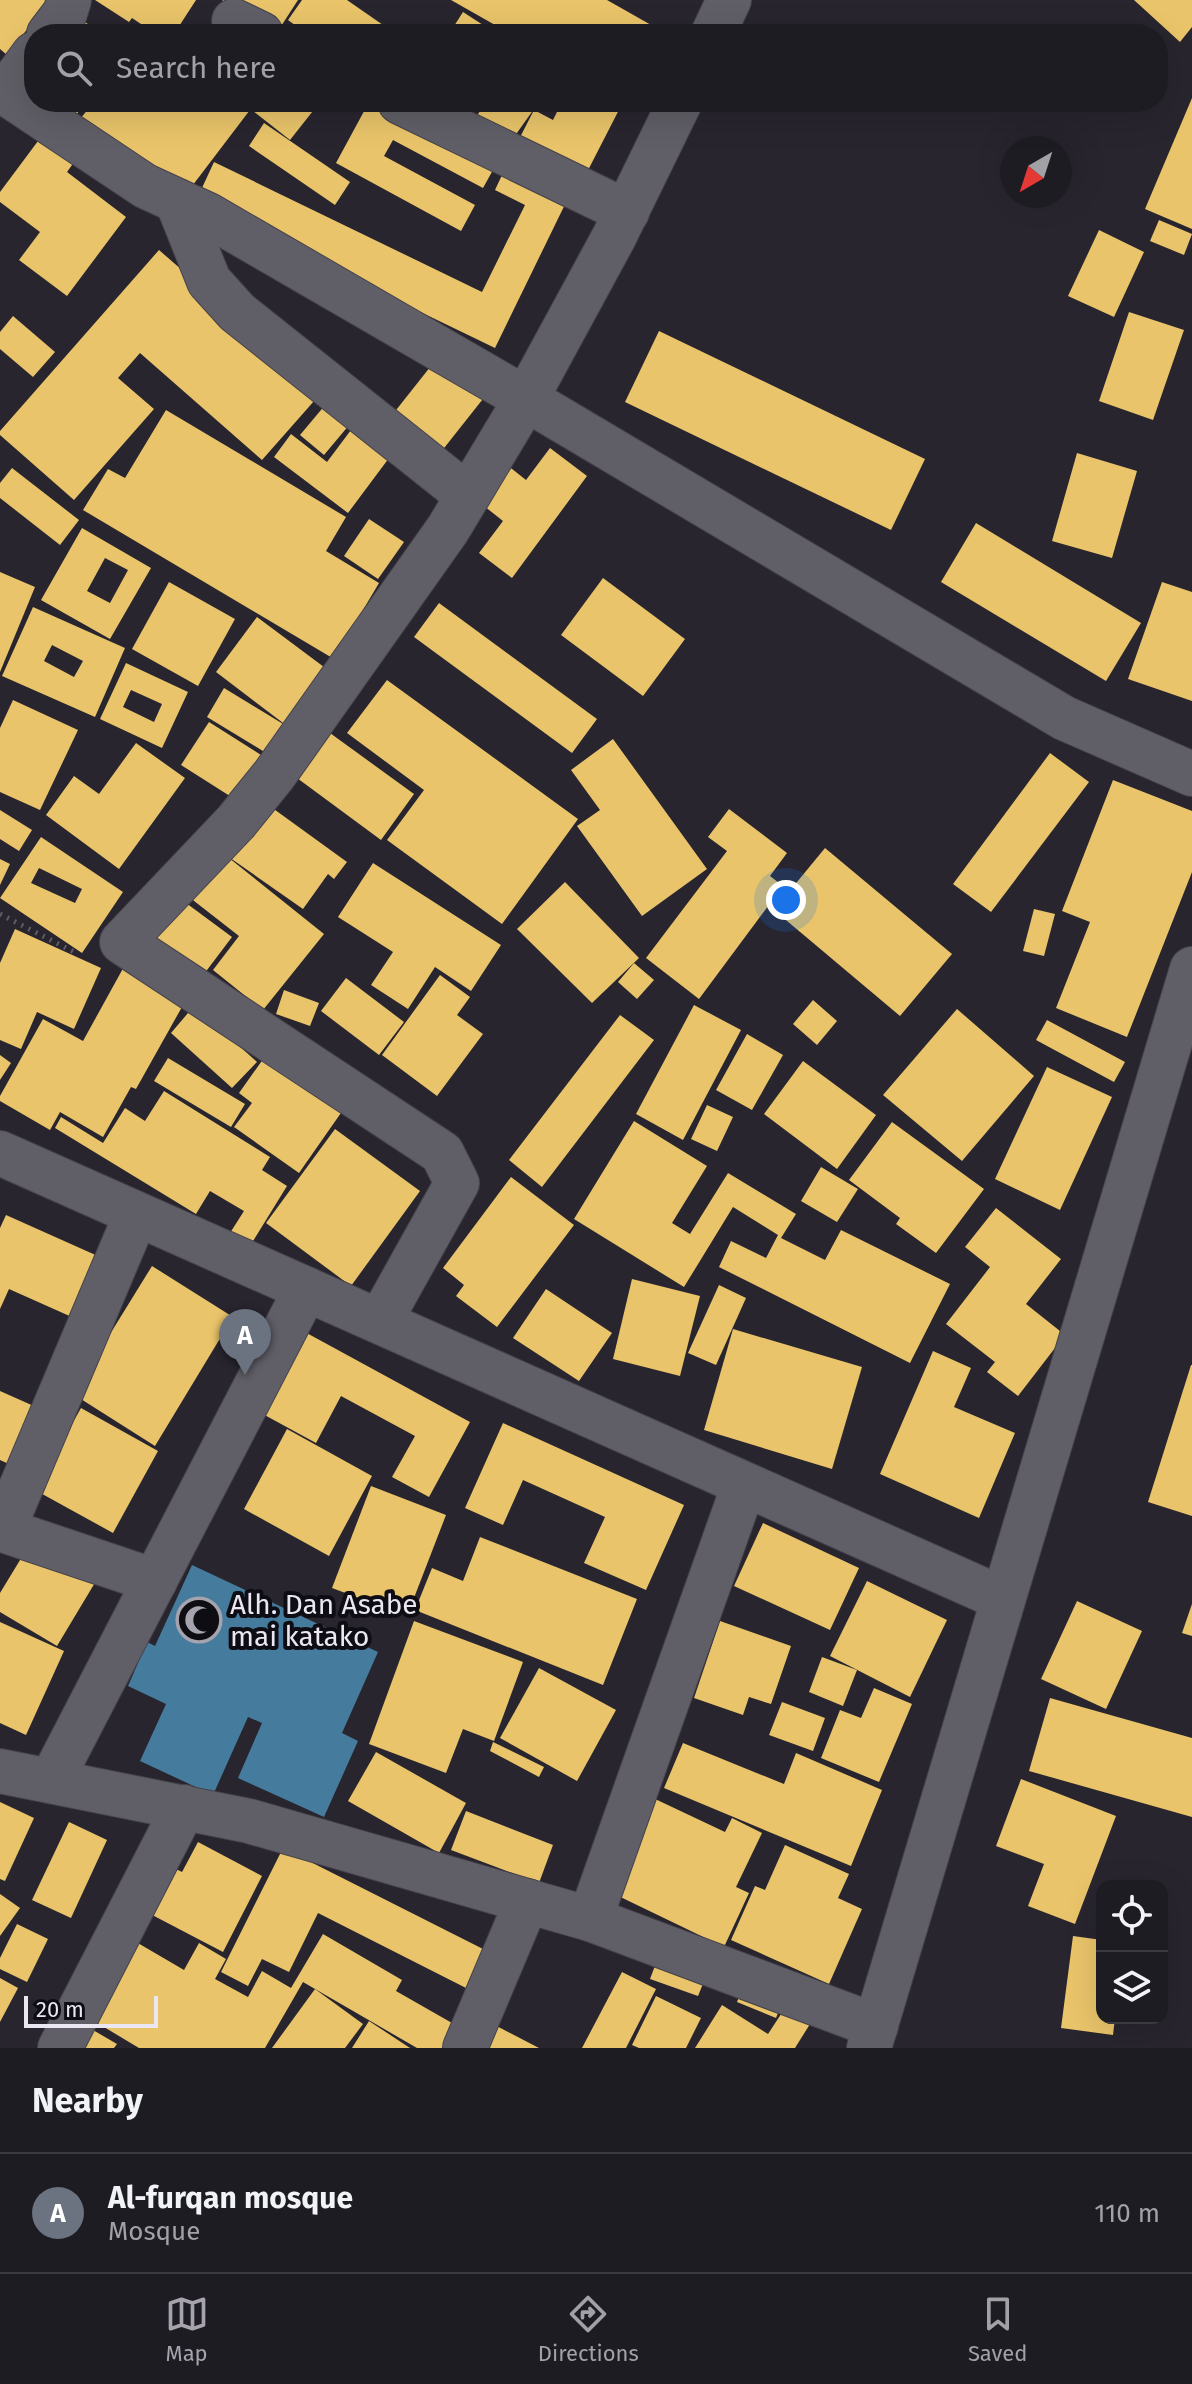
<!DOCTYPE html>
<style>
:root{--surface:#1e1c23;--page:#26252b;--text:#f1f3f6;--muted:#a1a1a6;--line:#3c3a41;--accent:#a6a3ae}
body{margin:0;font-family:"Fira Sans",sans-serif;background:var(--page);color:var(--text)}
.controls{position:absolute;right:24px;bottom:24px;display:grid;overflow:hidden;border-radius:16px;box-shadow:0 8px 32px #0002}
.controls button{width:72px;height:72px;display:grid;place-items:center;padding:0;border:0;border-bottom:2px solid var(--line);background:var(--surface);color:var(--text);font:40px sans-serif}
.compass{position:absolute;left:1000px;top:136px;width:72px;height:72px;border-radius:50%;background:var(--surface);box-shadow:0 8px 32px #0002;rotate:219deg}
.scale{position:absolute;left:24px;bottom:20px;width:134px;box-sizing:border-box;padding-left:8px;border:4px solid #eae7f3;border-top:0;font-size:22px;line-height:28px;white-space:nowrap;color:#eae7f3;-webkit-text-stroke:6px #0f0d14;paint-order:stroke}
.you{position:absolute;left:786px;top:900px;width:28px;height:28px;margin:-20px;border:6px solid #fff;border-radius:50%;background:#1a73e8;box-shadow:0 0 0 12px #1a73e833}
.badge{display:grid;place-items:center;width:52px;height:52px;border-radius:50%;background:var(--accent);color:#fff;font-size:26px;font-weight:700}
.pin{position:absolute;translate:-50% -66px;filter:drop-shadow(0 2px 4px #0008)}
.pin::after{content:'';position:absolute;top:42px;width:28px;height:24px;background:inherit;clip-path:polygon(0 0,100% 0,50% 100%)}
.list{margin:0;padding:0;list-style:none}
h2{display:flex;justify-content:space-between;align-items:center;height:104px;margin:0;padding:0 32px;font-size:34px}
h2 small{font-size:26px;font-weight:400;color:var(--muted)}
.list li{display:grid;grid-template-columns:52px 1fr auto;gap:24px;align-items:center;box-sizing:border-box;height:120px;padding:0 32px;border-top:2px solid var(--line)}
.list b{display:block;font-size:30px;white-space:nowrap}
.list p{margin:0;font-size:26px;white-space:nowrap;color:var(--muted)}
.list em{font-size:26px;font-style:normal;color:var(--muted)}
.icon{flex:none;width:44px;height:44px;fill:none;stroke:currentColor;stroke-width:2;stroke-linecap:round;stroke-linejoin:round}
.map{position:relative;flex:none;width:1192px;height:2048px;overflow:hidden}
.search{position:absolute;background:var(--surface);box-shadow:0 8px 32px #0002;left:24px;right:24px;top:24px;height:88px;display:flex;align-items:center;gap:20px;box-sizing:border-box;padding:0 28px;border-radius:32px;color:var(--muted);font-size:30px}
.sheet{height:224px;background:var(--surface)}
nav{display:flex;justify-content:space-around;align-items:center;box-sizing:border-box;height:112px;border-top:2px solid var(--line);background:var(--surface);font-size:22px;color:var(--muted)}
nav a{display:grid;justify-items:center;gap:4px}
nav .on{color:var(--accent)}
.map>svg:first-child{display:block}
.homes{fill:#e9c46a;fill-rule:evenodd}
.public{fill:#457b9d}
.lines{fill:none;stroke-linecap:round;stroke-linejoin:round}
.minor-casing{stroke:#45424b;stroke-width:46}
.path{stroke:#5e5c64;stroke-width:5;stroke-dasharray:2 6;stroke-linecap:butt}
.minor{stroke:#605e66;stroke-width:44}
.labels{text-anchor:middle;dominant-baseline:central;stroke-width:8;stroke-linejoin:round;paint-order:stroke}
.poi-label{font-size:28px;fill:#eae7f3;stroke:#0f0d14;text-anchor:start}
</style>
<div class="map">
<svg width="1192" height="2048" viewBox="0 0 1192 2048">
<rect width="100%" height="100%" fill="#28252f"/>
<g class="homes">
<polygon points="0,0 50,0 7,55 0,49"/>
<polygon points="95,0 196,0 174,34 156,34 132,18 129,22"/>
<polygon points="222,0 298,0 276,34"/>
<polygon points="302,0 347,0 383,25 376,34 307,34 288,20"/>
<polygon points="451,0 607,0 667,34 511,34"/>
<polygon points="1134,0 1192,0 1192,27 1180,42"/>
<polygon points="463,12 497,34 449,34"/>
<polygon points="77,16 101,34 64,34"/>
<polygon points="1192,98 1192,229 1145,209"/>
<polygon points="60,102 86,102 76,115"/>
<polygon points="94,102 256,102 183,198 80,119"/>
<polygon points="259,102 320,102 290,140 253,111"/>
<polygon points="369,102 390,102 498,161 483,188 393,140 384,156 475,205 461,231 336,163"/>
<polygon points="486,102 525,102 534,109 507,147 472,123"/>
<polygon points="562,102 623,102 583,180 516,145 534,110 553,120"/>
<polygon points="264,123 350,182 335,205 249,146"/>
<polygon points="44,133 77,158 67,172 126,217 67,296 19,260 40,232 0,202 0,192"/>
<polygon points="510,158 573,188 495,348 195,203 214,162 482,292 525,205 495,190"/>
<polygon points="1159,220 1192,234 1184,255 1150,241"/>
<polygon points="1099,230 1144,252 1114,317 1068,296"/>
<polygon points="159,250 322,392 262,460 140,353 118,378 154,409 74,500 0,435 0,431"/>
<polygon points="1129,312 1184,330 1153,420 1099,401"/>
<polygon points="13,316 55,352 33,377 0,349 0,332"/>
<polygon points="659,331 925,459 891,530 625,402"/>
<polygon points="442,352 490,390 437,457 389,419"/>
<polygon points="326,404 350,424 324,455 300,435"/>
<polygon points="166,410 346,517 326,551 379,583 334,659 83,510 108,469 125,478"/>
<polygon points="354,426 392,454 348,513 274,457 291,434 327,462"/>
<polygon points="550,448 587,476 512,578 479,553 503,521 479,502 507,465 526,480"/>
<polygon points="1077,453 1137,471 1112,558 1052,541"/>
<polygon points="12,468 79,520 60,545 0,498 0,483"/>
<polygon points="369,519 404,542 378,579 344,556"/>
<polygon points="976,523 1141,623 1106,681 941,582"/>
<path d="M82 528 151 568 110 639 41 600ZM105 558 128 570 110 603 87 591Z"/>
<polygon points="0,572 35,587 0,672"/>
<polygon points="603,578 685,639 643,696 561,635"/>
<polygon points="169,582 235,619 198,686 132,649"/>
<polygon points="1162,582 1192,592 1192,701 1128,679"/>
<polygon points="439,603 597,719 572,753 414,637"/>
<path d="M33 607 125 648 95 717 2 676ZM52 645 83 661 74 677 44 661Z"/>
<polygon points="257,617 332,673 291,729 216,672"/>
<path d="M126 663 188 692 162 748 100 719ZM131 690 162 704 154 722 123 707Z"/>
<polygon points="387,680 578,819 502,924 387,840 424,790 347,733"/>
<polygon points="224,688 293,730 276,759 207,717"/>
<polygon points="13,700 78,730 40,810 0,792 0,728"/>
<polygon points="209,722 272,762 244,805 181,765"/>
<polygon points="330,733 414,794 381,840 297,778"/>
<polygon points="613,739 707,869 642,916 577,826 600,810 571,770"/>
<polygon points="136,743 185,778 119,869 46,815 74,776 99,794"/>
<polygon points="1050,753 1089,782 991,912 953,884"/>
<polygon points="1113,780 1192,811 1192,872 1127,1037 1056,1008 1090,922 1062,911"/>
<polygon points="260,799 347,862 334,879 328,874 303,909 223,853"/>
<polygon points="729,809 787,853 770,876 783,886 699,999 646,958 727,851 708,837"/>
<polygon points="0,810 32,830 19,851 0,839"/>
<path d="M41 837 123 892 82 953 0 898ZM39 868 82 889 75 903 31 883Z"/>
<polygon points="825,848 952,954 900,1016 774,910"/>
<polygon points="224,854 324,934 263,1010 213,970 239,936 189,897"/>
<polygon points="0,859 10,864 0,885"/>
<polygon points="373,863 501,945 471,991 435,967 408,1009 371,985 393,952 338,917"/>
<polygon points="565,882 639,958 592,1003 517,929"/>
<polygon points="182,900 232,937 201,978 151,941"/>
<polygon points="1034,909 1055,914 1044,956 1023,951"/>
<polygon points="15,929 101,968 74,1029 37,1012 21,1049 0,1040 0,963"/>
<polygon points="126,963 187,998 136,1089 131,1087 103,1137 60,1112 50,1130 0,1101 0,1096 43,1019 83,1041"/>
<polygon points="634,963 654,980 637,999 618,982"/>
<polygon points="440,975 470,997 457,1015 483,1034 437,1096 382,1055"/>
<polygon points="346,978 404,1022 379,1055 321,1011"/>
<polygon points="284,990 319,1003 310,1026 276,1014"/>
<polygon points="813,1000 837,1021 817,1045 793,1024"/>
<polygon points="694,1005 741,1030 683,1140 636,1114"/>
<polygon points="194,1006 257,1062 232,1088 171,1033"/>
<polygon points="957,1009 1034,1076 962,1161 883,1095"/>
<polygon points="620,1015 654,1040 542,1187 509,1160"/>
<polygon points="1047,1020 1125,1062 1114,1082 1036,1040"/>
<polygon points="747,1034 783,1055 752,1110 716,1090"/>
<polygon points="0,1055 11,1063 0,1080"/>
<polygon points="266,1055 343,1110 299,1173 234,1127 252,1103 239,1093"/>
<polygon points="168,1058 245,1104 231,1127 154,1081"/>
<polygon points="803,1061 876,1115 837,1169 764,1114"/>
<polygon points="1047,1067 1112,1097 1060,1210 995,1179"/>
<polygon points="164,1091 270,1157 262,1170 287,1186 250,1246 230,1233 244,1211 210,1191 196,1214 55,1128 61,1117 103,1143 125,1108 145,1121"/>
<polygon points="707,1105 733,1117 717,1151 691,1139"/>
<polygon points="634,1121 707,1166 672,1223 690,1234 728,1173 796,1214 781,1238 825,1260 841,1230 950,1284 910,1363 719,1267 731,1241 766,1258 778,1235 733,1207 684,1287 574,1219"/>
<polygon points="892,1122 984,1189 936,1253 896,1224 900,1218 849,1180"/>
<polygon points="335,1129 420,1191 351,1286 266,1223"/>
<polygon points="821,1167 858,1189 837,1222 801,1201"/>
<polygon points="511,1177 574,1225 497,1327 456,1296 464,1285 443,1268"/>
<polygon points="996,1208 1061,1259 1026,1304 1065,1335 1018,1396 987,1372 995,1362 946,1324 990,1267 965,1247"/>
<polygon points="6,1215 100,1257 74,1318 9,1289 0,1309 0,1228"/>
<polygon points="152,1266 233,1317 155,1446 73,1394"/>
<polygon points="632,1279 700,1296 680,1376 613,1359"/>
<polygon points="719,1285 746,1298 716,1365 688,1353"/>
<polygon points="546,1289 612,1333 579,1381 513,1338"/>
<polygon points="292,1325 470,1422 429,1497 392,1477 415,1436 341,1396 316,1443 248,1406"/>
<polygon points="733,1329 862,1367 832,1469 704,1430"/>
<polygon points="933,1351 971,1368 954,1407 1015,1433 979,1518 880,1474"/>
<polygon points="1191,1365 1192,1365 1192,1516 1148,1502"/>
<polygon points="0,1391 36,1407 11,1465 0,1460"/>
<polygon points="81,1408 158,1451 113,1533 35,1490"/>
<polygon points="503,1423 684,1505 646,1590 584,1563 605,1517 523,1480 503,1525 465,1508"/>
<polygon points="287,1429 372,1476 329,1556 244,1509"/>
<polygon points="371,1486 446,1515 407,1616 332,1588"/>
<polygon points="763,1523 859,1568 830,1630 734,1586"/>
<polygon points="480,1537 637,1599 603,1685 415,1610 432,1568 463,1581"/>
<polygon points="31,1542 96,1581 57,1646 0,1612 0,1593"/>
<polygon points="867,1581 947,1620 910,1697 830,1656"/>
<polygon points="1077,1601 1142,1631 1106,1709 1041,1679"/>
<polygon points="1192,1604 1192,1636 1182,1633"/>
<polygon points="414,1621 523,1662 494,1741 463,1729 446,1773 369,1744"/>
<polygon points="720,1621 791,1646 771,1704 749,1697 743,1715 694,1698"/>
<polygon points="0,1622 64,1651 26,1735 0,1723"/>
<polygon points="822,1657 857,1670 843,1706 809,1692"/>
<polygon points="539,1668 616,1710 577,1781 500,1738"/>
<polygon points="874,1688 912,1704 879,1782 821,1758 840,1710 861,1718"/>
<polygon points="1050,1698 1192,1738 1192,1817 1029,1771"/>
<polygon points="782,1702 825,1718 813,1751 769,1735"/>
<polygon points="493,1742 544,1767 539,1777 490,1751"/>
<polygon points="683,1743 784,1784 796,1753 882,1790 851,1866 664,1788"/>
<polygon points="376,1752 466,1803 439,1853 348,1801"/>
<polygon points="1021,1779 1116,1816 1075,1924 1028,1906 1044,1864 996,1846"/>
<polygon points="653,1798 725,1832 732,1818 762,1833 736,1887 749,1893 724,1947 608,1891"/>
<polygon points="0,1802 34,1818 5,1881 0,1879"/>
<polygon points="466,1811 553,1845 539,1883 451,1850"/>
<polygon points="69,1822 107,1840 71,1918 32,1900"/>
<polygon points="198,1842 262,1876 223,1952 135,1906 158,1860 182,1872"/>
<polygon points="785,1845 849,1874 838,1898 862,1909 829,1984 731,1940 755,1886 765,1890"/>
<polygon points="283,1848 485,1950 466,1988 318,1913 289,1972 262,1959 248,1986 221,1972"/>
<polygon points="0,1894 20,1908 0,1936"/>
<polygon points="17,1924 48,1939 27,1982 0,1969 0,1958"/>
<polygon points="323,1934 402,1980 396,1991 466,2031 456,2048 417,2048 303,1982 265,2048 139,2048 94,2021 131,1939 184,1970 199,1943 226,1959 215,1979 248,1997 262,1971 291,1988"/>
<polygon points="1073,1936 1102,1940 1102,2018 1115,2018 1113,2035 1061,2028"/>
<polygon points="659,1955 707,1974 698,1996 650,1979"/>
<polygon points="622,1972 656,1989 626,2048 582,2048"/>
<polygon points="0,1978 18,1988 0,2022"/>
<polygon points="746,1979 785,1995 776,2018 737,2002"/>
<polygon points="315,1989 363,2024 345,2048 272,2048"/>
<polygon points="656,1996 701,2018 686,2048 639,2048 632,2045"/>
<polygon points="722,2005 768,2034 785,2008 810,2024 795,2048 695,2048"/>
<polygon points="369,2021 410,2048 352,2048"/>
<polygon points="489,2022 539,2048 476,2048"/>
<polygon points="81,2023 117,2044 114,2048 66,2048"/>
</g>
<polygon class="public" points="192,1565 378,1652 342,1733 358,1741 324,1817 238,1778 262,1723 248,1717 213,1795 140,1761 166,1704 128,1686 147,1642 155,1646"/>
<g class="lines">
<g class="minor-casing">
<g id="minor">
<polyline points="234,21 261,34"/>
<polyline points="49,34 65,13 69,0"/>
<polyline points="713,34 729,0"/>
<polyline points="0,89 145,186 208,215 526,399 1064,718 1192,774"/>
<polyline points="5,93 34,54"/>
<polyline points="400,102 627,212"/>
<polyline points="177,201 209,281 237,312 467,495"/>
<polyline points="0,1153 1003,1599"/>
<polyline points="380,1321 457,1183 442,1153 122,942 236,822 274,775 448,529 526,399 614,237 680,102"/>
<polyline points="0,1529 155,1581"/>
<polyline points="3,1530 136,1215"/>
<polyline points="0,1771 249,1821 527,1901 590,1919 876,2026"/>
<polyline points="51,1781 306,1289"/>
<polyline points="590,1919 744,1485"/>
<polyline points="60,2048 184,1807"/>
<polyline points="465,2048 527,1901"/>
<polyline points="869,2048 1192,969"/>
</g>
</g>
<polyline class="path" points="0,914 78,954"/>
<use href="#minor" class="minor"/>
</g>
<defs>
<g id="mosque-ring" transform="scale(2.3)"><circle r="9.5" fill="#0f0d14" stroke="#a6a3ae" stroke-width="1.5"/><path d="M3.5-4.9A6 6 0 1 0 3.5 4.9A5 5 0 1 1 3.5-4.9Z" fill="#a6a3ae"/></g>
</defs>
<g fill-rule="evenodd">
<use href="#mosque-ring" x="199" y="1620"/>
</g>
<g class="labels">
<g class="poi-label">
<text x="230" y="1604">Alh. Dan Asabe<tspan x="230" dy="32">mai katako</tspan></text>
</g>
</g>
</svg>
<div class="controls">
<button><svg class="icon" aria-label="locate" viewBox="0 0 24 24"><circle cx="12" cy="12" r="6"/><path d="M12 2v4M12 18v4M2 12h4M18 12h4"/></svg></button>
<button><svg class="icon" aria-label="layers" viewBox="0 0 24 24"><path d="M12 4l9 5-9 5-9-5zM3 14l9 5 9-5"/></svg></button>
</div>
<svg class="compass" viewBox="-18 -18 36 36"><path d="M0-13l5 13h-10z" fill="#e53935"/><path d="M0 13l5-13h-10z" fill="#a1a1a6"/></svg>
<div class="scale">20 m</div>
<div class="you"></div>
<div class="pin badge" style="left:245px;top:1375px;background:#6b7280">A</div>
<div class="search"><svg class="icon" aria-label="search" viewBox="0 0 24 24"><circle cx="10" cy="10" r="6"/><path d="M15 15l6 6"/></svg>Search here</div>
</div>
<section class="sheet">
<h2>Nearby<small></small></h2>
<ul class="list">
<li><span class="badge" style="background:#6b7280">A</span><div><b>Al-furqan mosque</b><p>Mosque</p></div><em>110 m</em></li>
</ul>
</section>
<nav>
<a class="on"><svg class="icon" aria-label="map" viewBox="0 0 24 24"><path d="M3 6l6-2 6 2 6-2v14l-6 2-6-2-6 2zM9 4v14M15 6v14"/></svg>Map</a>
<a><svg class="icon" aria-label="directions" viewBox="0 0 24 24"><path d="M12 3l9 9-9 9-9-9zM9 14v-3h6M13 9l2 2-2 2"/></svg>Directions</a>
<a><svg class="icon" aria-label="saved" viewBox="0 0 24 24"><path d="M7 4h10v16l-5-4-5 4z"/></svg>Saved</a>
</nav>
